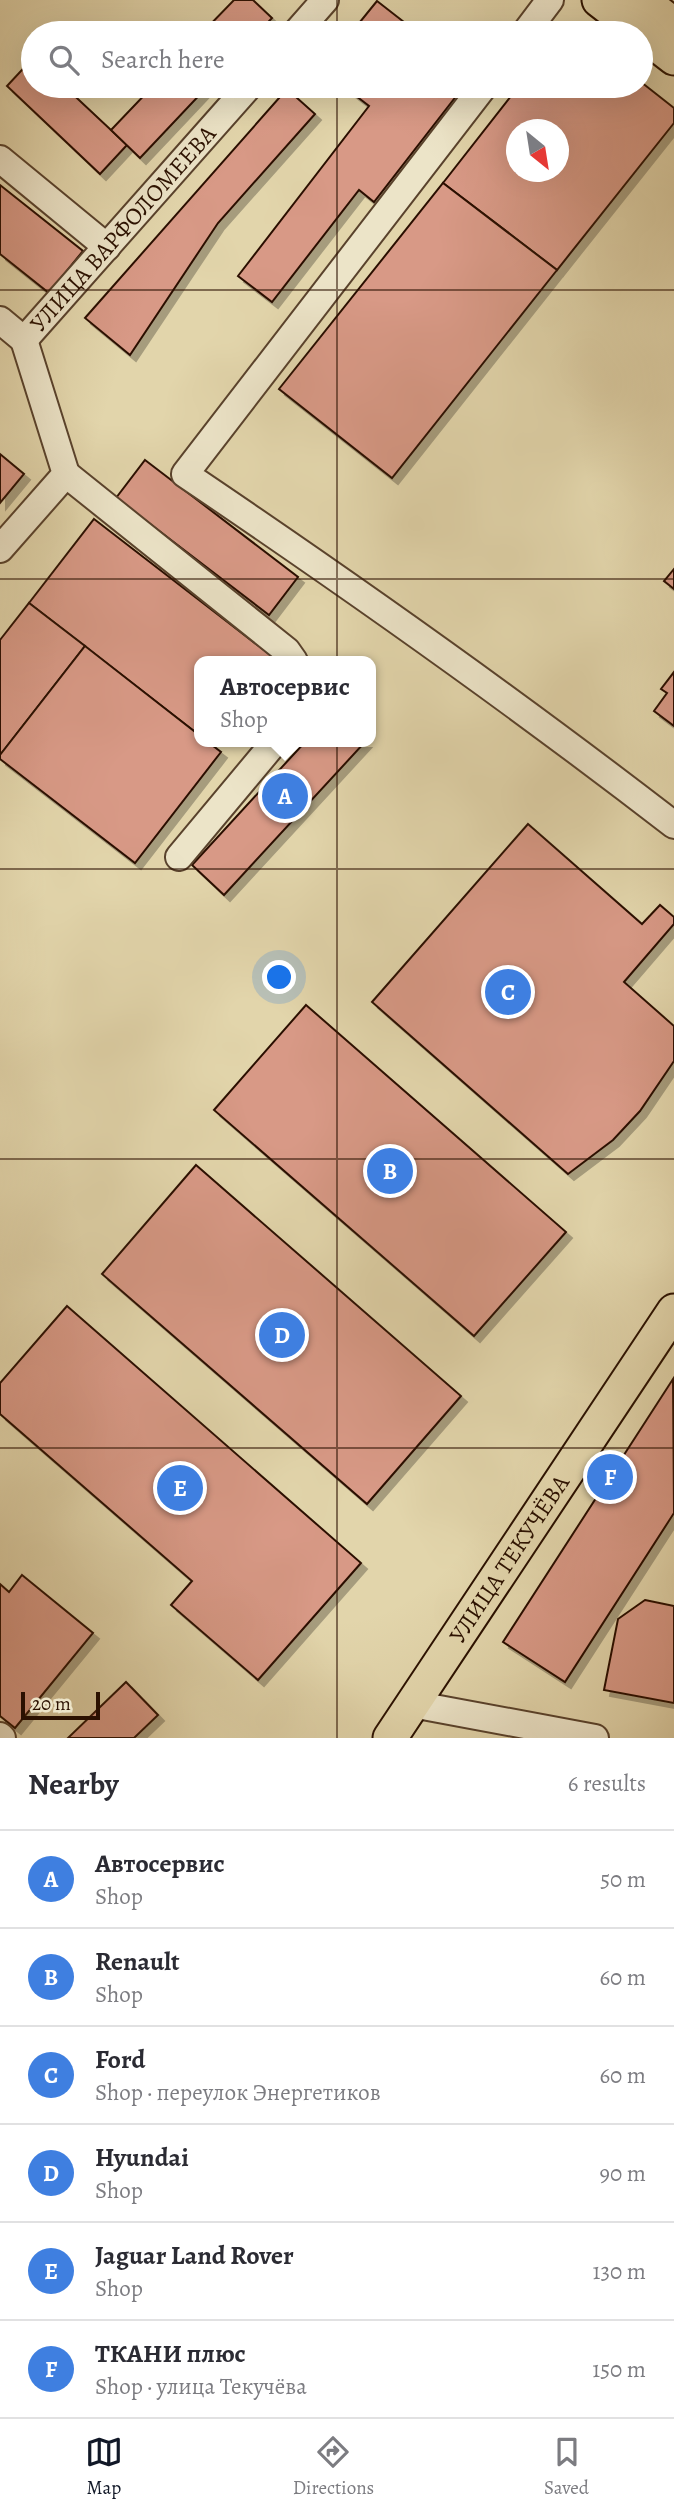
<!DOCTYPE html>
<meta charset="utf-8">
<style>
:root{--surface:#fff;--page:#f2f2f3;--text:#2b2b33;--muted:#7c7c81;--line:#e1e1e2;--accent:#111827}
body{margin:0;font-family:Alegreya,serif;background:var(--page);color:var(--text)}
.compass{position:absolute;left:506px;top:119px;width:63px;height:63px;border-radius:50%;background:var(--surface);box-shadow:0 7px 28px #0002;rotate:150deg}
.scale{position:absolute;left:21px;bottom:18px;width:79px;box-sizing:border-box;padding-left:7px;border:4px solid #2b1101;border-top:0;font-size:19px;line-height:24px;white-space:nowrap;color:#2b1101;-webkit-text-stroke:5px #ece4c8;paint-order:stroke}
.you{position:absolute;left:280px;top:978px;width:24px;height:24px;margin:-18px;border:5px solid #fff;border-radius:50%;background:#1a73e8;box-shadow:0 0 0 10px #1a73e833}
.badge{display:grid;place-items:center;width:46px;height:46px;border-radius:50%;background:var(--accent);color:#fff;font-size:23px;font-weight:700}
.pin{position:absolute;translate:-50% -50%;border:4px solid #fff;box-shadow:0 2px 7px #0006}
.popup{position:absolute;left:194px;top:656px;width:182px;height:91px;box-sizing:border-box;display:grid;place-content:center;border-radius:14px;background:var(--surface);filter:drop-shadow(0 2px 5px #0005);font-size:23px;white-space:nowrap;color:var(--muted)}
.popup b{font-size:26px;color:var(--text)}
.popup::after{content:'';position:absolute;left:50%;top:100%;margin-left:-14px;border:14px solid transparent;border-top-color:var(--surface)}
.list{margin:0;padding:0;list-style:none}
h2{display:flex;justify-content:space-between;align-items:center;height:91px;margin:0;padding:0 28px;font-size:30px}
h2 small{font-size:23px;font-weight:400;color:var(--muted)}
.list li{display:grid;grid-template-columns:46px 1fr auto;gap:21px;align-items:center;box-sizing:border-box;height:98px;padding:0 28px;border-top:2px solid var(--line)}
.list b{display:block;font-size:26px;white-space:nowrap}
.list p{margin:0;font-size:23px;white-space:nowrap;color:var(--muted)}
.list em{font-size:23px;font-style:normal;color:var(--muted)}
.icon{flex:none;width:38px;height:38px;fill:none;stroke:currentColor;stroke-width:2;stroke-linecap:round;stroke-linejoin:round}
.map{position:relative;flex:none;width:674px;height:1738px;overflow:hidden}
.search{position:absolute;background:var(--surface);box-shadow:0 7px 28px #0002;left:21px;right:21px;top:21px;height:77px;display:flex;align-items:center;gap:18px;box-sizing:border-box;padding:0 24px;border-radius:38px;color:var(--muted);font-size:26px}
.sheet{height:679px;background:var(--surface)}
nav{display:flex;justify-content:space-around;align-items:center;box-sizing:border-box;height:98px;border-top:2px solid var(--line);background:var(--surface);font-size:19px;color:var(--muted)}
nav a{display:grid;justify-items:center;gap:4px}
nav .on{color:var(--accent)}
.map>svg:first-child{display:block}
.building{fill:#d89986;stroke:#2b1101;stroke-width:2;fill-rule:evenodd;filter:url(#shadow)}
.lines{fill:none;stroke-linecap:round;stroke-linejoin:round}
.minor-casing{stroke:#59422c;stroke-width:30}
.major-casing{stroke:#2b1101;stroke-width:37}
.minor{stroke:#ece4c8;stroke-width:26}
.major{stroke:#e2d5ab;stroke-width:33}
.grid{fill:none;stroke:#2b1101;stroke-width:2;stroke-opacity:0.55}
.labels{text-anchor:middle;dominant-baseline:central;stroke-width:5;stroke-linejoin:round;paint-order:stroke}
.street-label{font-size:24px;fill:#2b1101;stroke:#ece4c8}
</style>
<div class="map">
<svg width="674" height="1738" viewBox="0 0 674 1738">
<defs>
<filter id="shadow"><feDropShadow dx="6" dy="6" stdDeviation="0" flood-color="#0004"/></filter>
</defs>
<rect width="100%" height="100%" fill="#e2d5ab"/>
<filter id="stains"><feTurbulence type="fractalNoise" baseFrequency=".00286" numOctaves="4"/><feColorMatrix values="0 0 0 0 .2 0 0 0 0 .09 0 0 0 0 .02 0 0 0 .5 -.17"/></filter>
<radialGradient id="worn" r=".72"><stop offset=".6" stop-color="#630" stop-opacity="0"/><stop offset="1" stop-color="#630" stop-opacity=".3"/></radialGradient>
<g class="building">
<polygon points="234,0 253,0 272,18 258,33 202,33"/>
<polygon points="377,1 418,33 351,33"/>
<polygon points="568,24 579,33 561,33"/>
<polygon points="33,58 33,86 64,86 127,145 100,174 7,86"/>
<path d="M641 82 674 108V123L557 270 443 183 519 86H641ZM516 130H558V172H516Z"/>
<polygon points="153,86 208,86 140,158 111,130"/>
<polygon points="343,86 464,86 374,202 359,190 272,302 238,276 369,106"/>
<polygon points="287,89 315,114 218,223 130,355 85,318"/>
<polygon points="443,183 557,270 392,478 279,389"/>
<polygon points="0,185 83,251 49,293 0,254"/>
<polygon points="0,454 24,474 0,503"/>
<polygon points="145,460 298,577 269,615 116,498"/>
<polygon points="94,519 273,657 269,661 199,661 199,735 29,603"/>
<polygon points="674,569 674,589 664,581"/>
<polygon points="29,603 85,646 0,755 0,640"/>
<polygon points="85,646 199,735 199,742 208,742 221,752 135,863 0,759 0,755"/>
<polygon points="674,672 674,726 654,711 667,693 661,689"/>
<polygon points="305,742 365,742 224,895 192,865"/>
<polygon points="528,824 642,924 660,905 674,917 674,924 624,982 674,1026 674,1061 640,1111 613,1140 568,1174 372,1002"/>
<polygon points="306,1005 566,1232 474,1336 214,1110"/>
<polygon points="196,1165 461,1396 367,1504 102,1274"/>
<polygon points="67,1306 361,1563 258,1680 171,1605 192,1581 0,1414 0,1383"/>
<polygon points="673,1379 674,1513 565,1682 503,1642"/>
<polygon points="22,1575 93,1633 15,1728 0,1716 0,1584 9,1592"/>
<polygon points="645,1600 674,1606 674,1703 604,1690 618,1619"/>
<polygon points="126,1682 158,1715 134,1738 68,1738"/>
</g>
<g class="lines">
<g class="minor-casing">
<g id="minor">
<polyline points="296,33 325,0"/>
<polyline points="525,33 550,0"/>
<path d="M484 86 185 474C351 586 515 702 674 825"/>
<polyline points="0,159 107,247"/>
<polyline points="0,320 24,340"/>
<path id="s1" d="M24 340 249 86"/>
<polyline points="66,474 287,651 294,661"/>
<polyline points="0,549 66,474 24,340"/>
<polyline points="179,857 275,742"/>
<polyline points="412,1704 595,1738"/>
<polyline points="0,1736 2,1738"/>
</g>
</g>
<g class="major-casing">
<g id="major">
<polyline points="599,0 674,58"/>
<polyline points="642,0 674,25"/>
<path id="s2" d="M390 1738 674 1311"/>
</g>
</g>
<use href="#minor" class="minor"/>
<use href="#major" class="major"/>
</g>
<path class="grid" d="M337 0V33M337 86V1738M0 290H674M0 579H674M0 869H674M0 1159H674M0 1448H674"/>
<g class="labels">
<g class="street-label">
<text stroke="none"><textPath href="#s1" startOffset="149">УЛИЦА ВАРФОЛОМЕЕВА</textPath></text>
<text stroke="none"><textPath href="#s2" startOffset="215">УЛИЦА ТЕКУЧЁВА</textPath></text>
</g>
</g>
<rect width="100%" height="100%" filter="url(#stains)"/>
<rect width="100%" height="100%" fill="url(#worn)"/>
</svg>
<svg class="compass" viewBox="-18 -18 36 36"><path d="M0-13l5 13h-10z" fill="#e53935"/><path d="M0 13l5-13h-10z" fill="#7c7c81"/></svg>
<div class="scale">20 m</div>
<div class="you"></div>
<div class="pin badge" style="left:285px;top:796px;background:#3f7fe0">A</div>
<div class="popup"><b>Автосервис</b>Shop</div>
<div class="pin badge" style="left:390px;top:1171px;background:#3f7fe0">B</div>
<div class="pin badge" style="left:508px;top:992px;background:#3f7fe0">C</div>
<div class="pin badge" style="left:282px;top:1335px;background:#3f7fe0">D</div>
<div class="pin badge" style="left:180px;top:1488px;background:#3f7fe0">E</div>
<div class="pin badge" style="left:610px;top:1477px;background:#3f7fe0">F</div>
<div class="search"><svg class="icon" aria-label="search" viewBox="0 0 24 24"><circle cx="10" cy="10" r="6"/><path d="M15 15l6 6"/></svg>Search here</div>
</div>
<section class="sheet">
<h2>Nearby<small>6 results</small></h2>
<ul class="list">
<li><span class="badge" style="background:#3f7fe0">A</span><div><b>Автосервис</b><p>Shop</p></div><em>50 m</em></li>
<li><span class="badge" style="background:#3f7fe0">B</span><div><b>Renault</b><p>Shop</p></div><em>60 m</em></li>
<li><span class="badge" style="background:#3f7fe0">C</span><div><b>Ford</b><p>Shop · переулок Энергетиков</p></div><em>60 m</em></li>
<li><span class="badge" style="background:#3f7fe0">D</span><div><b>Hyundai</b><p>Shop</p></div><em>90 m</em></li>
<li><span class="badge" style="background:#3f7fe0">E</span><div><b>Jaguar Land Rover</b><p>Shop</p></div><em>130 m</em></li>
<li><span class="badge" style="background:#3f7fe0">F</span><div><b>ТКАНИ плюс</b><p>Shop · улица Текучёва</p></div><em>150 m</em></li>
</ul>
</section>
<nav>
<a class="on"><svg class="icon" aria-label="map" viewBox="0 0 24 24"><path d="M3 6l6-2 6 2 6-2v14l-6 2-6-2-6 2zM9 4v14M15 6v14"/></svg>Map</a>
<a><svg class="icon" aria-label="directions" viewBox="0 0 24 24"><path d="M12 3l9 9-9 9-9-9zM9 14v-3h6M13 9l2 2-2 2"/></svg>Directions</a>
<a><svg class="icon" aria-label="saved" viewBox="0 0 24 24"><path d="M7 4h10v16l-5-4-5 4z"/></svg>Saved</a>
</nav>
